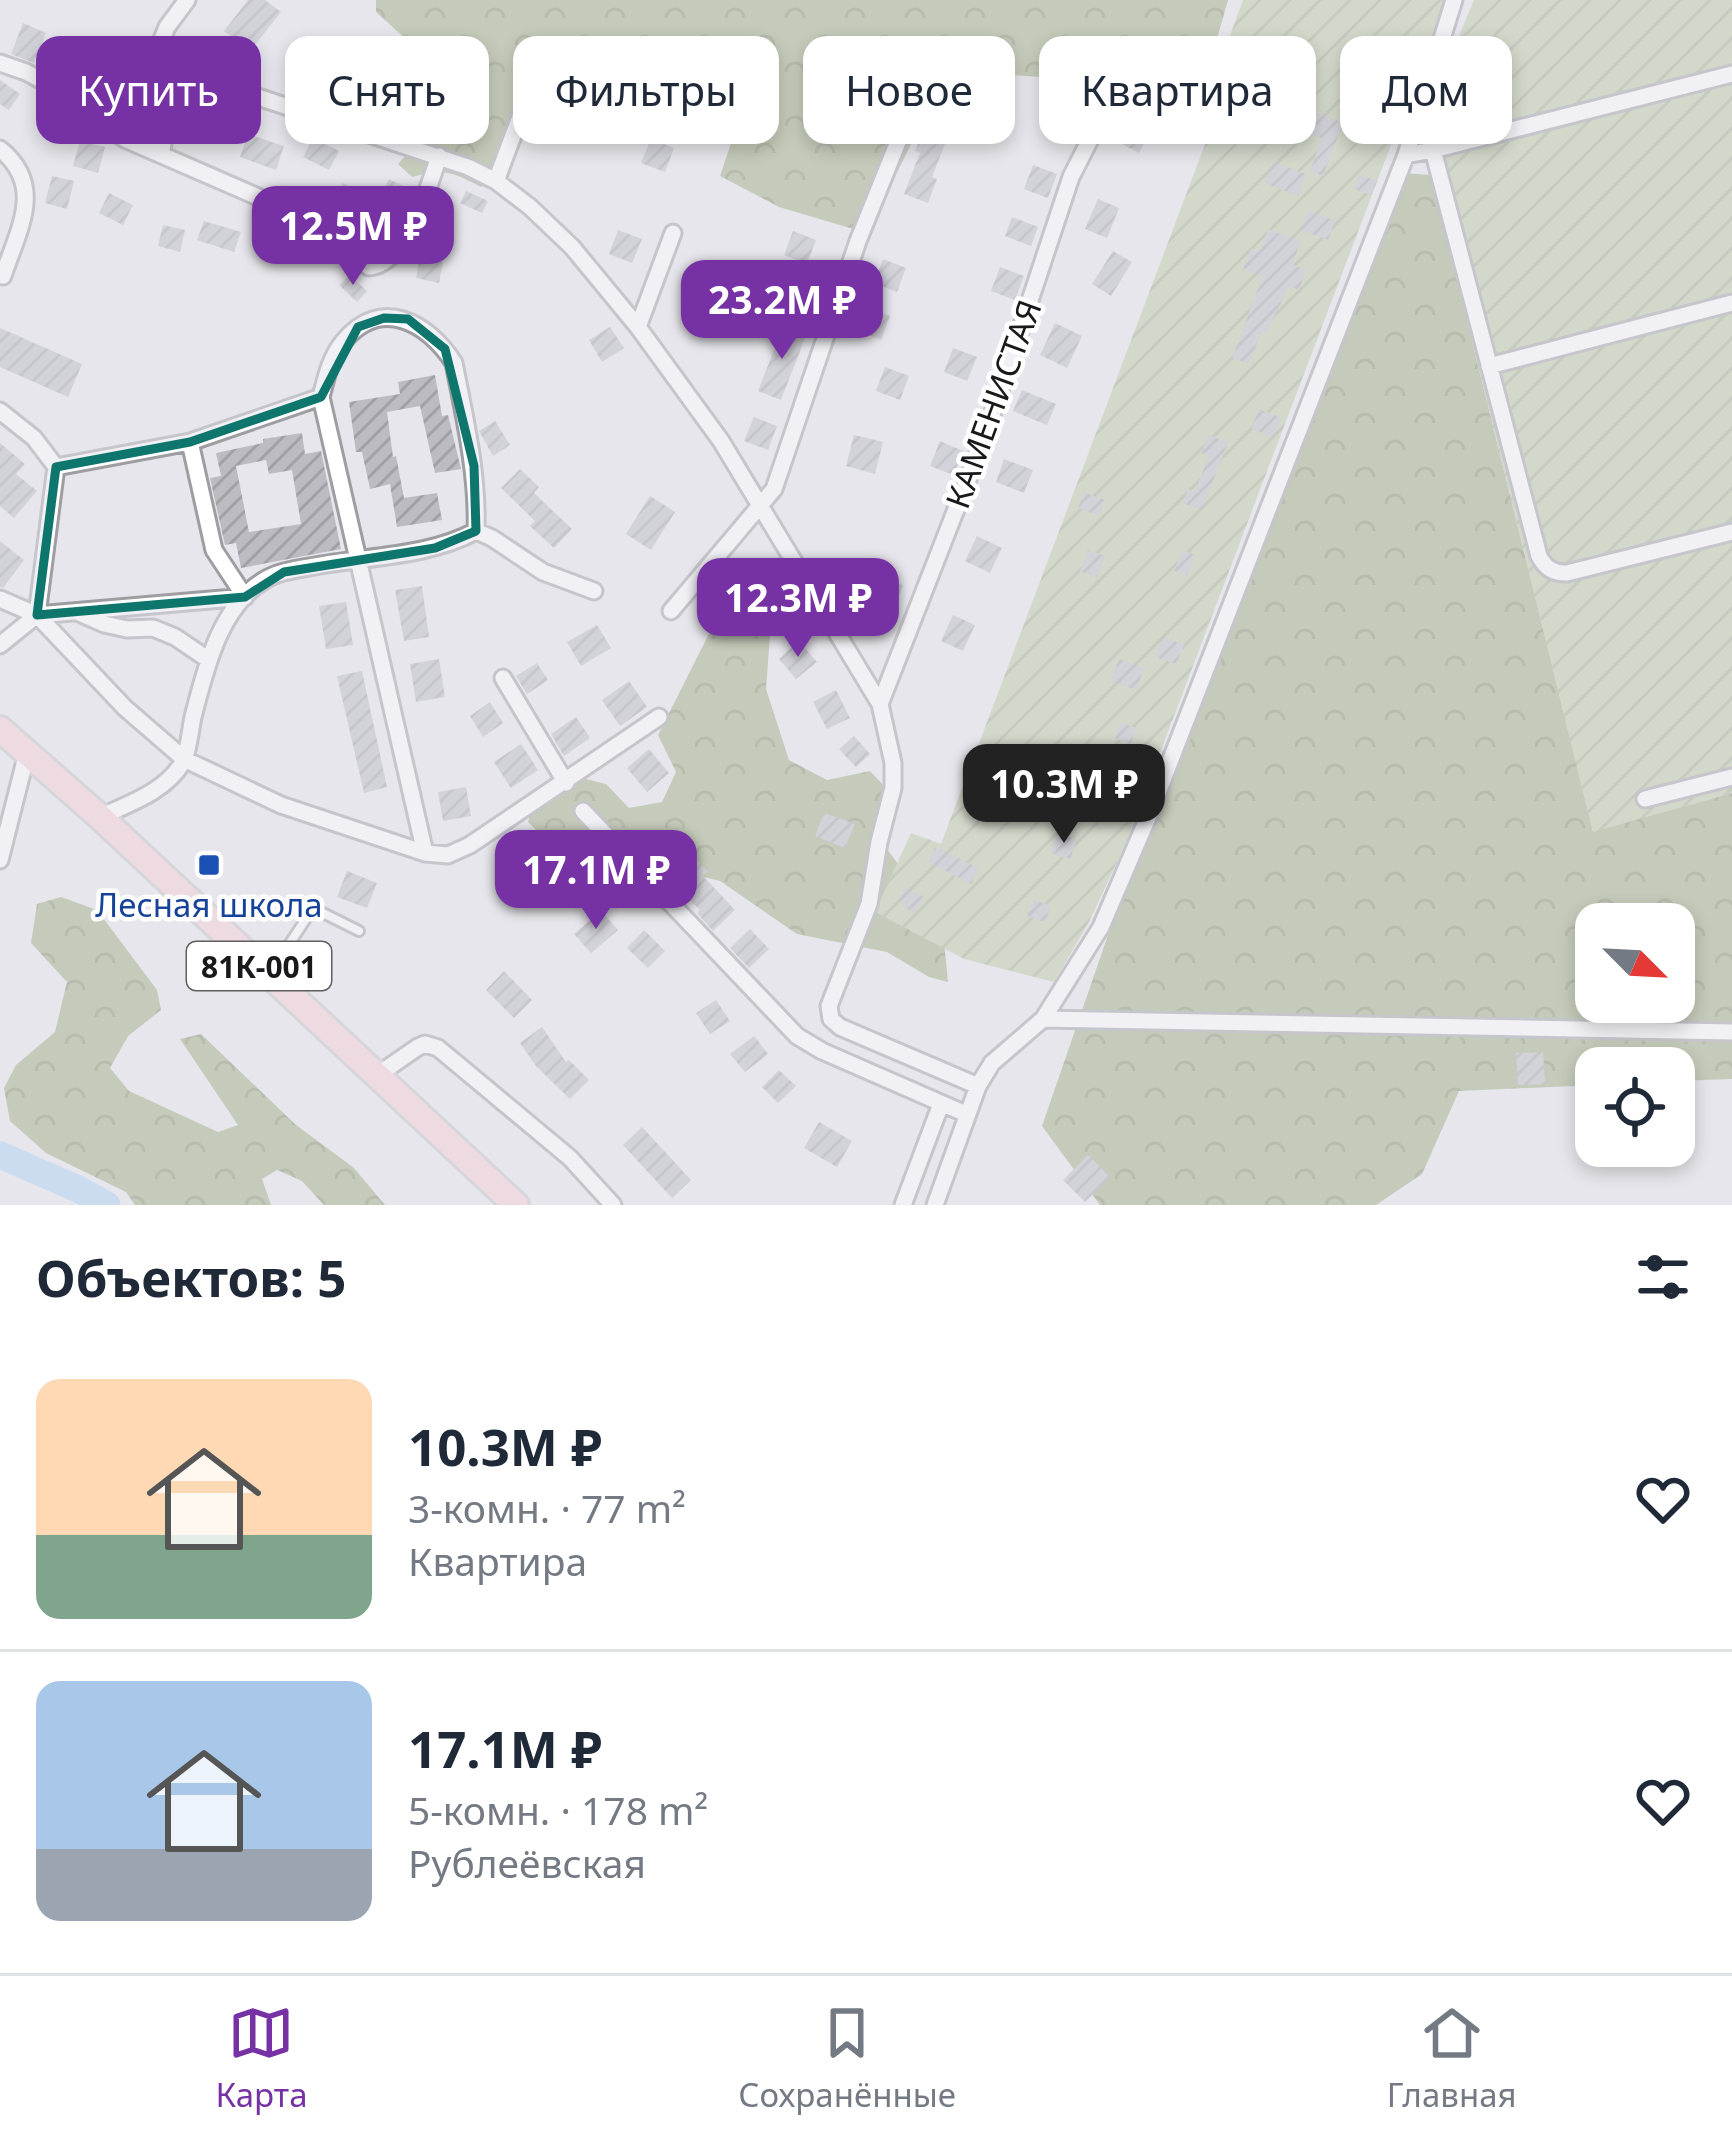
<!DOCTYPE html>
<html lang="ru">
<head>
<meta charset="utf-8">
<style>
	body { margin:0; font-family:"Noto Sans",sans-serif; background:#f6f6f7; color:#1f2937; height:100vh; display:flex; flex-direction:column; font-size:45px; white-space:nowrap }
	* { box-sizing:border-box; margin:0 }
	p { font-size:39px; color:#747a83 }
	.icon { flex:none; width:66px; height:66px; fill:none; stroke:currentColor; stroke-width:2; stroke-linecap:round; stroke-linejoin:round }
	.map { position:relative; height:1205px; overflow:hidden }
	.sheet { display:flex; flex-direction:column; background:#fff; flex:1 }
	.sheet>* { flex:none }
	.guide { position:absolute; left:36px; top:36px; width:1662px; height:108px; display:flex; gap:24px }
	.needle { width:78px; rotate:114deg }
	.tools { position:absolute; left:1575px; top:903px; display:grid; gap:24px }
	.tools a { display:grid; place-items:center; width:120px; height:120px; border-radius:24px; background:#fff; box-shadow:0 6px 18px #0003; font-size:60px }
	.price { position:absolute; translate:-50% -102px; padding:0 27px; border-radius:24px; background:#7631a4; color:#fff; font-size:39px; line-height:78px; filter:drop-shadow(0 3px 6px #0008) }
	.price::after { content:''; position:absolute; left:50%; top:72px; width:36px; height:27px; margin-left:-18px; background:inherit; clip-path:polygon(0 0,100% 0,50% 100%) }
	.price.active { background:#222; color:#fff }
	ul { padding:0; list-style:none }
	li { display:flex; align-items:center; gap:36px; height:300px; padding:0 36px }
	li+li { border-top:3px solid #e0e1e3 }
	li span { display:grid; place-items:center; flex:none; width:336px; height:240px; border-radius:24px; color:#555 }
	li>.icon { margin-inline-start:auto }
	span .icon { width:144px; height:144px; fill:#fffc; stroke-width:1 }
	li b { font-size:51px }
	h2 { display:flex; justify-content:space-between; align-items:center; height:144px; padding:0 36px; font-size:51px }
	.pill { padding:0 42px; border-radius:24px; background:#fff; box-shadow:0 6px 18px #0003; font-size:42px; line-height:108px }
	.pill.active { background:#7631a4; color:#fff }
	.menu { display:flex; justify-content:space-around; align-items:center; height:168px; border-top:3px solid #e0e1e3; background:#fff; font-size:33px; color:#747a83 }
	.menu a { display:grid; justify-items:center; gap:6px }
	.menu .active { color:#7631a4 }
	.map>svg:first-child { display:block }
	.forest { fill:url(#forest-crowns); fill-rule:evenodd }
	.garden { fill:url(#garden-furrows) }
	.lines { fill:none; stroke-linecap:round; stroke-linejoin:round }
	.river { stroke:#aad1f7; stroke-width:27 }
	.building { fill:url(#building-hatch); fill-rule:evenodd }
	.service-casing { stroke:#9d9da2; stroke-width:14 }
	.minor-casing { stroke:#9d9da2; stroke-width:21 }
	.primary-casing { stroke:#c3c3c4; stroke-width:30 }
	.service { stroke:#fff; stroke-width:8 }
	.minor { stroke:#fff; stroke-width:15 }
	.primary { stroke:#f9cfd3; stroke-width:24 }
	.marked { fill:none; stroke:#0f766e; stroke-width:9; stroke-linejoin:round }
	.transit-dot { fill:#1a4fb4; stroke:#fff; stroke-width:4.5 }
	.labels { text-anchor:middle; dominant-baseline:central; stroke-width:9; stroke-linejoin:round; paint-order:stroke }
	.shield { fill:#fff; stroke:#5e5e5f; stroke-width:3 }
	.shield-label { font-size:30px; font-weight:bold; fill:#19191b }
	.street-label { font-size:33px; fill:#19191b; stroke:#fff }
	.transit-label { font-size:33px; fill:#164399; stroke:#fff }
</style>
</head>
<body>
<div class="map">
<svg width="1732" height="1205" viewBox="0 0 1732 1205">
	<defs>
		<pattern id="forest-crowns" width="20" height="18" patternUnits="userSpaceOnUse" patternTransform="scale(3)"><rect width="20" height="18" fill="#9dac7c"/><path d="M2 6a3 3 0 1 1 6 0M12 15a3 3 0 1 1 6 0" fill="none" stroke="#7f8b65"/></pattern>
		<pattern id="garden-furrows" width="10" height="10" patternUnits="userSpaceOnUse" patternTransform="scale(3)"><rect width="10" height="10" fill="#bbc7a0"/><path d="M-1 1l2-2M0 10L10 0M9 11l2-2" fill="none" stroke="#a0aa89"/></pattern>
		<pattern id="building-hatch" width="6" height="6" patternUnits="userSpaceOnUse" patternTransform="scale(3)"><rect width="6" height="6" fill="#bbbbc1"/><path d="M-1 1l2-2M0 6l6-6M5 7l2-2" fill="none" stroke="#a0a0a5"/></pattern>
	</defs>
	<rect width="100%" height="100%" fill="#e6e6ec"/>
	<path class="forest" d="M376,0H1228L1212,56L1202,67L1182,79L1153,80L1117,89L1084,80L968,72L923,120L867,233L779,207L720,176L742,110L719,92L634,83L551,58L506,166L481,187C453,172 442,168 412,177L398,164L417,143L474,94L477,77L459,60L418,50L376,12Z
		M1401,173L1431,175L1593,831L1732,793V1079L1674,1081V1068H1596V1085L1459,1091L1422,1174L1376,1205H1100L1042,1126L1152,808ZM1596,924H1674V1002H1596Z
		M724,604L752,610L770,635L766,689L789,760L827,780L870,771L889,791L872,829L907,876L944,942L948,982L929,977L887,952L797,934L720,881L649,863L560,853L528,822L535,799L566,774L606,784L629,808L662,802L676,772L658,735Z
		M61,897L97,910L157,990L161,1010L128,1036L110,1068L129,1091L218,1132L238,1125L180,1039L201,1034L296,1125L354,1168L385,1205H324L302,1181L277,1170L262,1179L271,1205H135L126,1192L46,1153L10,1121L4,1088L16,1065L55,1032L67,982L31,943L37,904Z"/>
	<path class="garden" d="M1243,0H1446L1125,845L1089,922L1054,982L964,959L875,912L911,833L941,844L1221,102L1208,96Z
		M1474,0H1732V793L1593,832L1431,175L1423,123Z"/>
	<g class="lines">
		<path class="river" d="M0,1155L78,1189L107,1205"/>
	</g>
	<path class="building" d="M248,0H265L281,12L250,51L224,31Z
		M23,23L46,33L34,63L11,54Z
		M1383,37L1407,46L1403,58L1378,49Z
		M336,47L365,65L358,77L399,102L386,123L358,106L365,97L321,71Z
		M0,80L20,94L9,110L0,104Z
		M1077,83L1100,92L1089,115L1068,107Z
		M419,95L444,107L435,125L410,112Z
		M542,109L565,118L556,142L533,133Z
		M1309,110L1343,123L1323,176L1310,171L1322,138L1301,130Z
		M1129,121L1150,132L1139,153L1118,142Z
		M924,127L948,136L932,177L937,179L928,203L904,194L920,153L915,151Z
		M248,134L284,146L276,170L240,157Z
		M313,138L339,151L329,170L303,157Z
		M651,139L674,148L665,172L641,163Z
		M80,141L105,147L98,173L73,166Z
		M1273,162L1306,174L1298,196L1265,183Z
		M1033,165L1057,174L1048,198L1024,189Z
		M1359,174L1376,181L1371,195L1354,189Z
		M52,176L74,181L67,209L45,203Z
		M389,179L405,187L396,205L380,197Z
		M343,183L363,194L350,220L329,209Z
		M466,191L488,201L482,213L460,203Z
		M109,193L133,205L123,225L99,213Z
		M1098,199L1119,208L1107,238L1085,229Z
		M1308,210L1335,221L1328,240L1301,230Z
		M1012,217L1038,227L1031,246L1005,236Z
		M204,221L241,232L234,252L197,240Z
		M163,225L185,230L180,252L158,246Z
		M1268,229L1301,241L1292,265L1306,270L1299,290L1289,286L1266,334L1261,333L1249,364L1232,358L1263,276L1243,269L1251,249L1259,252Z
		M618,230L642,239L632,263L609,254Z
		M793,231L816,240L807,264L784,255Z
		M1113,251L1132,262L1111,296L1092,284Z
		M420,257L443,262L439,283L416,278Z
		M883,259L906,268L897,292L874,283Z
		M1000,267L1024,276L1015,300L991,291Z
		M350,275L367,291L357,302L339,285Z
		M867,307L890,316L881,340L858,331Z
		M1055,323L1082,336L1067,368L1040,355Z
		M784,324L807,333L781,400L758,391Z
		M610,327L624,348L602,362L589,340Z
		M0,328L82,364L68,397L0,367Z
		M953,348L977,357L967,381L944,372Z
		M885,367L909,376L900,400L876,391Z
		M435,375L442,416L448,415L461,469L435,473L420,406L387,412L393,457L396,456L404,498L437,493L442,520L397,527L390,484L370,489L362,452H356L349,402L400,394L398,382Z
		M1022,390L1056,404L1047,425L1013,411Z
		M1259,409L1281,418L1274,437L1251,429Z
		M754,417L777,426L768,450L744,441Z
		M495,421L510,445L493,456L479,431Z
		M302,433L305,454L321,451L341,549L241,568L236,543L225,545L210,478L221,476L216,453L263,443V439ZM266,460L269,474L292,470L301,524L249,532L236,466Z
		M854,435L883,442L875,474L846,466Z
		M1208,435L1228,442L1202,510L1183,503L1188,489L1195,492L1209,455L1201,453Z
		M940,441L963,451L954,475L930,466Z
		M0,443L25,464L16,474L37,491L14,518L0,506Z
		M1004,459L1033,470L1024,493L996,482Z
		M520,469L539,487L534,493L572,529L554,548L530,526L535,521L501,488Z
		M1084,492L1105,500L1099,516L1078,508Z
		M650,496L675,512L651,550L626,534Z
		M977,536L1002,548L990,573L965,561Z
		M0,541L24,560L3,588L0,587Z
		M1088,550L1105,556L1097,577L1080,571Z
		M1182,550L1195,555L1187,576L1174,571Z
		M880,576L903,585L894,609L871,600Z
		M422,586L429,637L404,641L395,590Z
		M712,595L738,619L722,636L696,612Z
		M346,602L353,645L326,649L319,606Z
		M953,615L975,625L963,651L941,641Z
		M597,625L611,648L581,666L567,642Z
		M1163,637L1184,645L1176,664L1155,657Z
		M799,641L817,662L796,679L779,659Z
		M439,659L445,697L416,702L410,664Z
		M1119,659L1144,668L1136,690L1111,680Z
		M537,663L548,680L527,694L516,676Z
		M362,671L387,787L364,793L337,676Z
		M629,681L647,707L620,726L602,700Z
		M836,690L850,718L827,729L813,702Z
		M490,702L503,723L483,737L470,716Z
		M576,717L590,738L564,756L551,734Z
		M1121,722L1136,728L1131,744L1115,738Z
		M854,736L870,754L856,767L839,749Z
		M521,744L538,770L511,788L494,762Z
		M649,749L669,773L647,792L627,768Z
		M1076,781L1097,789L1086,817L1066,810Z
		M466,787L471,816L443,821L438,792Z
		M824,813L855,824L845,848L815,836Z
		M1058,833L1077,840L1070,859L1051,853Z
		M935,847L979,868L971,884L928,862Z
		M690,854L708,871L703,876L735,910L713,931L697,913L700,910L667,878Z
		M541,866L559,886L539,905L521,885Z
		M347,871L377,883L367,908L337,897Z
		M905,887L924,897L915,913L902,907L904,901L899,898Z
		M1033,899L1051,906L1045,922L1027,916Z
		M601,911L618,930L591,953L574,934Z
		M750,929L769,949L749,968L730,948Z
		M644,930L665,951L648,968L627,948Z
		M504,971L532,1000L514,1018L486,990Z
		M716,1000L730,1021L710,1034L696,1013Z
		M542,1027L566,1062L569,1060L589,1080L570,1099L536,1066L520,1043Z
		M754,1036L768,1054L745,1072L730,1054Z
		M1543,1052L1545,1084L1518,1085L1516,1053Z
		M779,1070L796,1086L778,1103L762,1087Z
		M819,1122L852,1141L837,1167L804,1148Z
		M642,1127L691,1180L672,1198L623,1145Z
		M1088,1155L1110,1177L1085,1202L1063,1180Z"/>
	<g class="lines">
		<g class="service-casing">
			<path id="service" d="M273,969L313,908L359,931"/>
		</g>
		<g class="minor-casing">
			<path id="minor" d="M0,63L26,72L87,105L98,121L125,139L288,210L369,267C405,265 429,187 439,156
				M87,105L123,99L155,81L174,78L197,81L255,96L468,167L496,181L530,207L572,247L638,327L721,441L880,704L893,763V788L879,842L869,904L829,1006L831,1019L840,1027L978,1086
				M0,149C46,186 18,230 3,276
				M1433,150L1732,74
				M161,155L166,127L155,81L158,49L167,27L187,0
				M1406,155L1433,150L1539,556C1546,569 1553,573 1567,573L1732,532
				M496,181L520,117
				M638,327L673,233
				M1489,366L1732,303
				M0,411L34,438L56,467
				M190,442L214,550L245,597
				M0,599L37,615L125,708L184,759L281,805L425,853L448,855L470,845L659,717
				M671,611L774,489L858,241L906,122
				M79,613L104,624L127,629L153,628L175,637L209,660
				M37,615L56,467L190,442L321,397
				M0,645L37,615L245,597
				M503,678L566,783
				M880,704L987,430L1071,177L1107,106
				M1645,799L1732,777
				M583,811L797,1036L822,1051L966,1114
				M100,817C130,803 165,792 183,762C189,750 190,731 193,717C205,671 219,608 263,581C278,571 298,569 315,566C368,556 428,557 476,531
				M425,853L321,397C326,378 330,358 343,342C380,296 428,322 454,363C465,419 478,474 476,531L492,538L543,572L594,591
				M0,860L27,753
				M1043,1019L1101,927L1152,808L1406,155L1454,0
				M376,1076L418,1047L425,1044L438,1048L570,1158L613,1205
				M903,1205L941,1104
				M935,1205L978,1086L992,1063L1043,1019L1732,1032"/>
		</g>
		<g class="primary-casing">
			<path id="primary" d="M0,729L100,817L516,1205"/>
		</g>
		<use href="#service" class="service"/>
		<use href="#minor" class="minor"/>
		<use href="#primary" class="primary"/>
	</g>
	<path d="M0 0H1732V1205H0ZM384,318L408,319L445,349L474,466L476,531L435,548L284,572L245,597L37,615L56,467L190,442L321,397L358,327Z" fill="#e6e6ec" fill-opacity=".55" fill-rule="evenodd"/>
	<path class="marked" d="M384,318L408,319L445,349L474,466L476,531L435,548L284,572L245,597L37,615L56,467L190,442L321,397L358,327Z"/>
	<rect class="transit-dot" x="197" y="853" width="24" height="24" rx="6"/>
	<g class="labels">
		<rect class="shield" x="187" y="942" width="144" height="48" rx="9"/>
		<g class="shield-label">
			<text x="259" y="966">81К-001</text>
		</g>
		<g class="street-label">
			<text transform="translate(993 404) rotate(-70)">КАМЕНИСТАЯ</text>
		</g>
		<g class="transit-label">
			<text x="209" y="904">Лесная школа</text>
		</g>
	</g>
</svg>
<div class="tools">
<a><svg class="needle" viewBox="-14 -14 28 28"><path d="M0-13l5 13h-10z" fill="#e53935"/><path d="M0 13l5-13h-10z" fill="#747a83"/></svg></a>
<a><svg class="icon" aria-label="locate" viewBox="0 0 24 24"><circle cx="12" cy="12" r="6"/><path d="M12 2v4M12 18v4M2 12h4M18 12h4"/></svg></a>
</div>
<b class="price" style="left:353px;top:288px">12.5M ₽</b>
<b class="price" style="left:782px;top:362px">23.2M ₽</b>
<b class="price" style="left:798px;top:660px">12.3M ₽</b>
<b class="price active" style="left:1064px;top:846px">10.3M ₽</b>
<b class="price" style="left:596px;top:932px">17.1M ₽</b>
<div class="guide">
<a class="pill active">Купить</a>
<a class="pill">Снять</a>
<a class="pill">Фильтры</a>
<a class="pill">Новое</a>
<a class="pill">Квартира</a>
<a class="pill">Дом</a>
</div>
</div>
<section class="sheet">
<h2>Объектов: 5<svg class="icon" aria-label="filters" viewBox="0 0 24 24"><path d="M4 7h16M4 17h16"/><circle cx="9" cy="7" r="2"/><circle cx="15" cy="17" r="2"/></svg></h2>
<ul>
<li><span style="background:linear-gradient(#ffd9b3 65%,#7fa58c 0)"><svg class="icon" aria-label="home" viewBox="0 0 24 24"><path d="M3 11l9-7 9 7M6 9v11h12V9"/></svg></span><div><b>10.3M ₽</b><p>3-комн. · 77 m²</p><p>Квартира</p></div><svg class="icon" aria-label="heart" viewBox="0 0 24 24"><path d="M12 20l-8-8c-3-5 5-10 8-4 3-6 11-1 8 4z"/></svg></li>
<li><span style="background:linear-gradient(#a9c7e8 70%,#9aa5b1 0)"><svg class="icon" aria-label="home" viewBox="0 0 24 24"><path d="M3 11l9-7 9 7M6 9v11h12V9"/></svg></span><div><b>17.1M ₽</b><p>5-комн. · 178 m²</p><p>Рублеёвская</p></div><svg class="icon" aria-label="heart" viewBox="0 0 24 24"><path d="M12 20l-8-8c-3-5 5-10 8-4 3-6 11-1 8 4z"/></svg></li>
</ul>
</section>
<nav class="menu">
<a class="active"><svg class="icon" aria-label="map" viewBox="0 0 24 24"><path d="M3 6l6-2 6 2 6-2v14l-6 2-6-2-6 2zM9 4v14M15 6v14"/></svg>Карта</a>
<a><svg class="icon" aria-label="saved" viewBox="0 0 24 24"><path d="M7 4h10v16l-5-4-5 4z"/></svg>Сохранённые</a>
<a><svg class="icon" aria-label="home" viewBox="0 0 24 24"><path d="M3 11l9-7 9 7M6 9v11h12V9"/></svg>Главная</a>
</nav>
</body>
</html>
